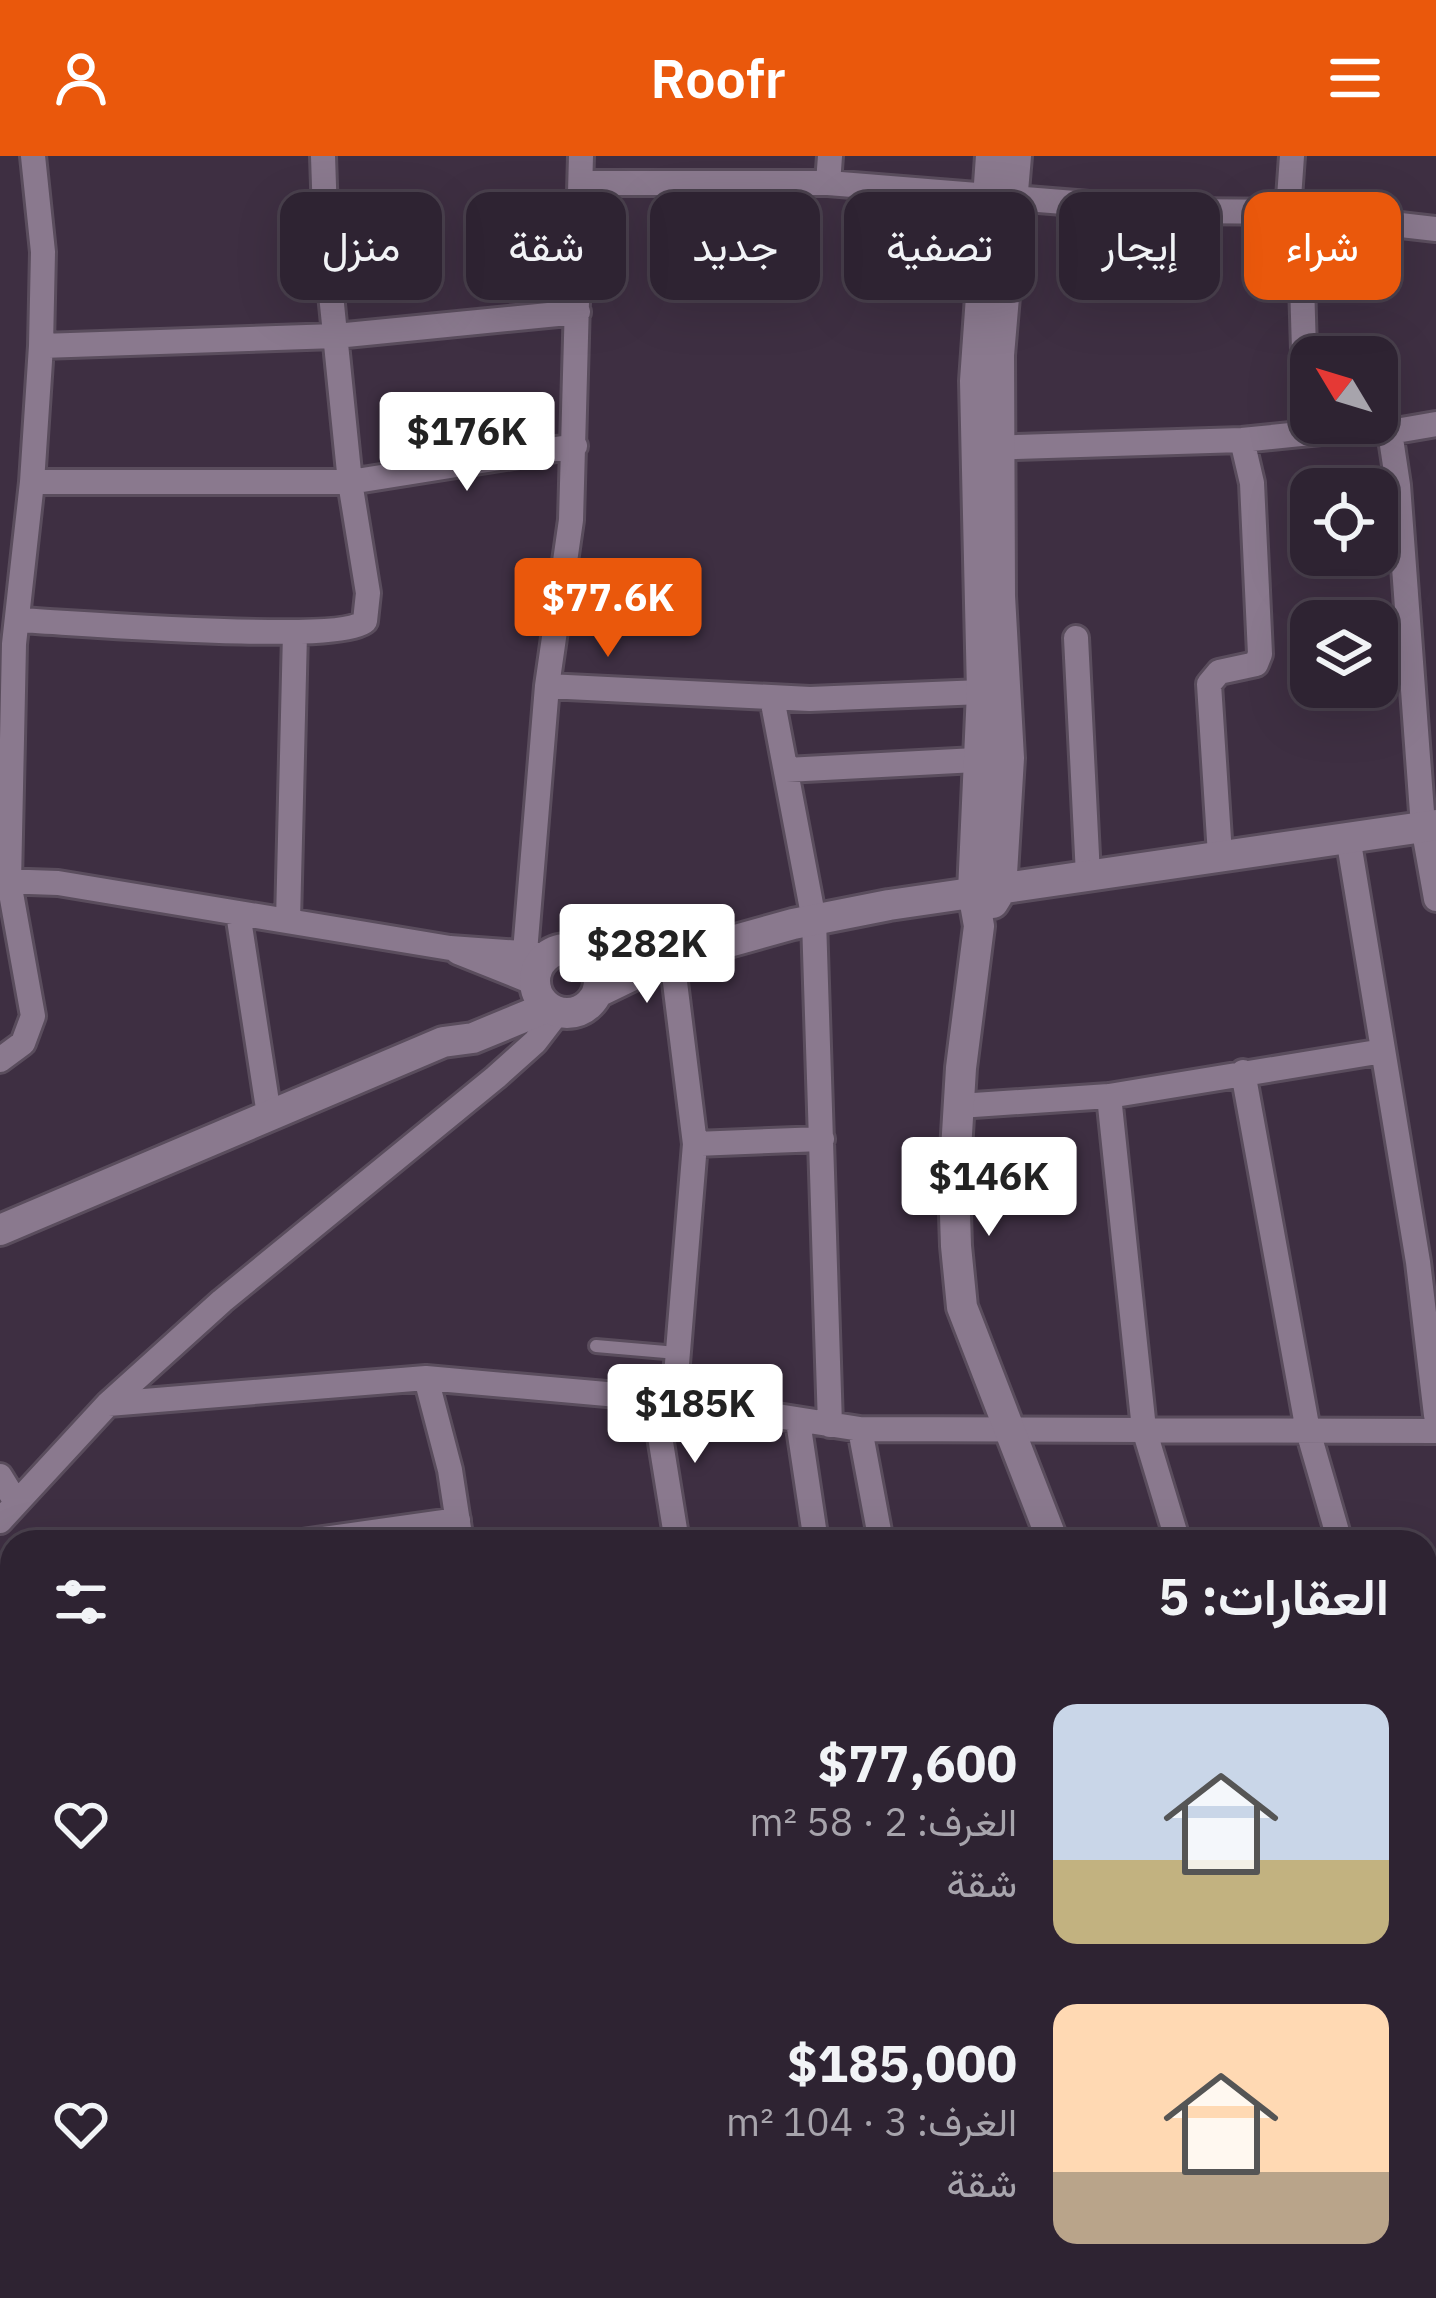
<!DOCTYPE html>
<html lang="ar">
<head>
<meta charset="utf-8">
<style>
	body { margin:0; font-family:"IBM Plex Sans",Vazirmatn,sans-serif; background:#3a2f3e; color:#f1f3f6; direction:rtl; height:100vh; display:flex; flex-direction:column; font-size:45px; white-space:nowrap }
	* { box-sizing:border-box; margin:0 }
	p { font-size:39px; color:#a7a4ac }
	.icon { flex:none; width:66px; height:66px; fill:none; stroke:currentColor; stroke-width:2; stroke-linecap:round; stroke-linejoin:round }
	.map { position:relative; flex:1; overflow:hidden; direction:ltr }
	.drawer { position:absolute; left:0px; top:1374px; width:1437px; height:768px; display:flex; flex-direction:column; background:#2e2332; border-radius:36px 36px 0 0; box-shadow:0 12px 48px #0002,0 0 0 3px #49404d; direction:rtl }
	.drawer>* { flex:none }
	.hud { position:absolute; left:36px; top:36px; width:1365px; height:108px; direction:rtl; display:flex; gap:24px }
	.needle { width:78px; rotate:308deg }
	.fabs { position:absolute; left:1290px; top:180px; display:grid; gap:24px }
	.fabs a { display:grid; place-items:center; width:108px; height:108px; border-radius:24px; background:#2e2332; box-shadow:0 12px 48px #0002,0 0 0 3px #49404d; font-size:60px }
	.price { position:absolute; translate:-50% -102px; padding:0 27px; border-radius:12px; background:#fff; color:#222; font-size:39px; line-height:78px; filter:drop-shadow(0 3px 6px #0008) }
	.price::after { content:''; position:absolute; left:50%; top:72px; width:36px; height:27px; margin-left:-18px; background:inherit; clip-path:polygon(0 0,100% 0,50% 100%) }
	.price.current { background:#ea580c; color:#fff }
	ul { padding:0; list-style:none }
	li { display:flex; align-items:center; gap:36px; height:300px; padding:0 48px }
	li span { display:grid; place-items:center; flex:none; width:336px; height:240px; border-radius:24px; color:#555 }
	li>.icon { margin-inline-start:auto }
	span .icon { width:144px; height:144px; fill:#fffc; stroke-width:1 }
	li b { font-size:51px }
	h2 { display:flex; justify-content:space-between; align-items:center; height:144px; padding:0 48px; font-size:51px }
	.pill { padding:0 42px; border-radius:24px; background:#2e2332; box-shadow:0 12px 48px #0002,0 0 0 3px #49404d; font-size:42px; line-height:108px }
	.pill.current { background:#ea580c; color:#fff }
	header { display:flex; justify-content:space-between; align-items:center; height:156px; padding:0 48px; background:#ea580c; color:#fff; font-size:54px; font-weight:600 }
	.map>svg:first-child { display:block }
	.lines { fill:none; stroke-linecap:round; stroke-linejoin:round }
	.lane-casing { stroke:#5a4d5d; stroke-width:18 }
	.street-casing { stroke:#5a4d5d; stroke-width:30 }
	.secondary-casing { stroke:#5a4d5d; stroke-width:36 }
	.lane { stroke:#8a798e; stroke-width:12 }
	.street { stroke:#8a798e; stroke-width:24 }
	.secondary { stroke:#8a798e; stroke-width:30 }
</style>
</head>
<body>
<header><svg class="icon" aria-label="menu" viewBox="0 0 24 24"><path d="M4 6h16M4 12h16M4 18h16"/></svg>Roofr<svg class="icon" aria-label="person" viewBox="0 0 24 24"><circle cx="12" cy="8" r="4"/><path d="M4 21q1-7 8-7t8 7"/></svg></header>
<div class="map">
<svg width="1436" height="2142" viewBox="0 0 1436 2142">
	<rect width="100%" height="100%" fill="#3e2f42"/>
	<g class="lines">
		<g class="lane-casing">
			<path id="lane" d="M596,1190L677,1197"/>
		</g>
		<g class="street-casing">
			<path id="street" d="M581,27H828L1175,55L1288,56L1436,73
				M828,27L830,0
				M1288,56L1292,0
				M1300,59L1305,228L1311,257
				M41,190L336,180L578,156
				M1390,276L1398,329L1423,670L1436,743
				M984,292L1242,284L1360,272L1390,276L1436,268
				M32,326H350L326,89L323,0
				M17,464C67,466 341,489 365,465L368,437L350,326L575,290
				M1076,482L1088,719
				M547,530L571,364L581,0
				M772,542L814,764L830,1269
				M786,614L995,603
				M1348,681L1418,1106L1436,1259
				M1220,699L1209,528L1219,516L1256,508L1260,498L1252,327L1242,284
				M0,725L58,727L450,792L549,799
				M238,757L269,959
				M288,765L295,477
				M458,796L535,827
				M525,796L547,530L810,543L982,536
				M672,802L695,988L674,1244
				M0,904L23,887L33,860L9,726L14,488L32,326L41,190L43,96L33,0
				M1243,916L1308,1275L1340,1386
				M1109,940L1144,1273L1178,1386
				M959,950L1109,940L1383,895
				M695,988L822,983
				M426,1222L450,1314L461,1386
				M654,1243L677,1386
				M108,1248L426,1222L674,1244L860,1273L1436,1275
				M798,1265L816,1386
				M860,1273L881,1386
				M0,1320L16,1346
				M0,1365L108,1248L222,1145L496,921L535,886L558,856
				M302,1386L458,1364
				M0,1576L12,1572
				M0,1664L12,1673
				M1425,1679L1436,1716
				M1425,1788L1436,1785
				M1425,1947L1436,1944
				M1425,2109L1436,2105
				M268,2130L271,2142
				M576,2130L578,2142
				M718,2130L721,2142
				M814,2130L816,2142
				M924,2130L926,2142
				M1022,2130L1024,2142
				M49,2142L106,2130
				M350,2142L408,2130
				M1321,2142L1363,2130"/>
		</g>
		<g class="secondary-casing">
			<path id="secondary" d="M991,0L975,225L982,536L973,736L979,770L961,912L954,1027L956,1090L962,1151L1053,1386
				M993,747L1001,734L1009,602L1000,440L999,199L1016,0
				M535 825a32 32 0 1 1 64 0a32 32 0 1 1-64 0Z
				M598,836L664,804L793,768L889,749L1436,669
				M0,1074L443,886L473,882L548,851
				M1166,2142L1167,2130"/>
		</g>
		<use href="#lane" class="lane"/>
		<use href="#street" class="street"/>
		<use href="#secondary" class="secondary"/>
	</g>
</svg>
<div class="fabs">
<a><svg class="needle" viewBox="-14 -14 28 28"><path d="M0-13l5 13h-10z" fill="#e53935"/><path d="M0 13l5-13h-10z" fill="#a7a4ac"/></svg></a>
<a><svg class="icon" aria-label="locate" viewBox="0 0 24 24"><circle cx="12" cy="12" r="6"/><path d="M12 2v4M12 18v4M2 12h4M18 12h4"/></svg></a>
<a><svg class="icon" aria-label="layers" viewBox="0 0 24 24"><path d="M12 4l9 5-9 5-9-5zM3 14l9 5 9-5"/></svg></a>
</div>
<b class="price" style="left:467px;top:338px">$176K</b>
<b class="price current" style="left:608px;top:504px">$77.6K</b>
<b class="price" style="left:647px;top:850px">$282K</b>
<b class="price" style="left:989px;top:1083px">$146K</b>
<b class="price" style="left:695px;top:1310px">$185K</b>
<div class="hud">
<a class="pill current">شراء</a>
<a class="pill">إيجار</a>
<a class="pill">تصفية</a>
<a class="pill">جديد</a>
<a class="pill">شقة</a>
<a class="pill">منزل</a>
</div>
<section class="drawer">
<h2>العقارات: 5<svg class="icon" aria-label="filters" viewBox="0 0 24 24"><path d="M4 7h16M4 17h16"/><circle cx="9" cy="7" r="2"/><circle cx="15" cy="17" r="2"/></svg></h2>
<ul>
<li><span style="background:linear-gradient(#c9d6e8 65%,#c2b280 0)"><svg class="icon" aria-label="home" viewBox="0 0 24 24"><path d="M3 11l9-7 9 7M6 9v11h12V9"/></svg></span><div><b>$77,600</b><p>الغرف: 2 · 58 m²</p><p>شقة</p></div><svg class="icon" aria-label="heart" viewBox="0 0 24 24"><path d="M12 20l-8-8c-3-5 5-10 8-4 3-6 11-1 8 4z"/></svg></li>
<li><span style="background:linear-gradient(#ffd9b3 70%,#b9a48a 0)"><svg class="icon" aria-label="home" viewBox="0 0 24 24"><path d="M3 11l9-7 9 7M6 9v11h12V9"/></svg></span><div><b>$185,000</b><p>الغرف: 3 · 104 m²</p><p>شقة</p></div><svg class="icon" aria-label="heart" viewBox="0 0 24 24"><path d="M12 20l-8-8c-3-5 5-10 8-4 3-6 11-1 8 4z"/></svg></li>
</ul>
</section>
</div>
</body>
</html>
